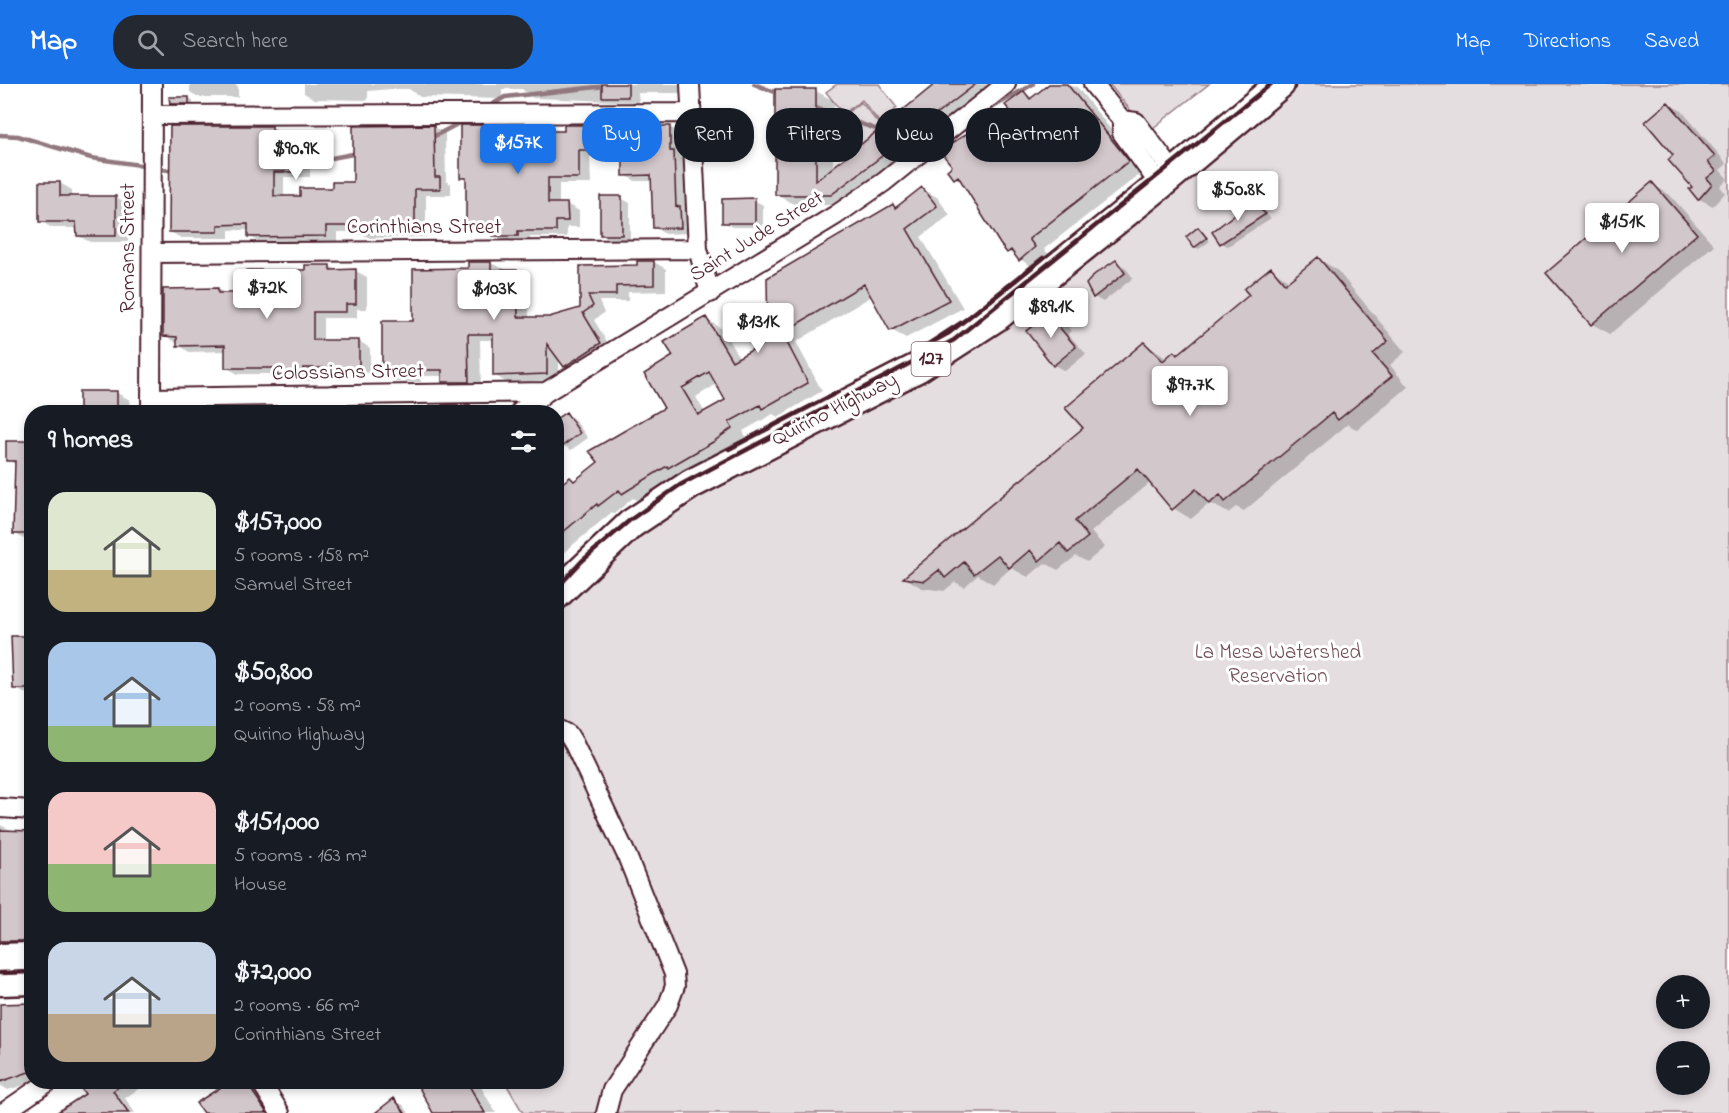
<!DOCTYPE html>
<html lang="en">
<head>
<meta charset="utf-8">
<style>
	body { margin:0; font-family:"Indie Flower",sans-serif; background:#242831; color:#f1f3f6; height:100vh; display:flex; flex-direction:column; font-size:22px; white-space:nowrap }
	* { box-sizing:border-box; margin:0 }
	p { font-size:20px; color:#9ea1a6 }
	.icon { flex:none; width:33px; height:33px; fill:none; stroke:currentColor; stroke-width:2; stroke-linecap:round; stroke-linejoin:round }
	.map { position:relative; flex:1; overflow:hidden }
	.side { position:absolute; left:24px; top:321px; width:540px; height:684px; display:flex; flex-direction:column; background:#171b24; border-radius:24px; box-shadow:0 3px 9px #0003 }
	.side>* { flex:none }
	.top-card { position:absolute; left:582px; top:24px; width:570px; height:54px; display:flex; gap:12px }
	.buttons { position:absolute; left:1656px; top:891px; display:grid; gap:12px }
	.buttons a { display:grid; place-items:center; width:54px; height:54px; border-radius:50%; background:#171b24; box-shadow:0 3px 9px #0003; font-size:30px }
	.price { position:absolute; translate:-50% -51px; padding:0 14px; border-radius:6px; background:#fff; color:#222; font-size:20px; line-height:39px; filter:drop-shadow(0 2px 3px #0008) }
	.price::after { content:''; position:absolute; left:50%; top:36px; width:18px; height:14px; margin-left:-9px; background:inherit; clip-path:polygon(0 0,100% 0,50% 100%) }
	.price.current { background:#1a73e8; color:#fff }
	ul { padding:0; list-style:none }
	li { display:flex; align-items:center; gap:18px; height:150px; padding:0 24px }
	li span { display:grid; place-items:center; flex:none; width:168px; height:120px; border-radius:18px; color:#555 }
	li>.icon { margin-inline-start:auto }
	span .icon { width:72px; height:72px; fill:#fffc; stroke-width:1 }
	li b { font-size:26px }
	h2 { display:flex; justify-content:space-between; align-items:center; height:72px; padding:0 24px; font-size:26px }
	.tag { padding:0 21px; border-radius:24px; background:#171b24; box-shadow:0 3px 9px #0003; font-size:21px; line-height:54px }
	.tag.current { background:#1a73e8; color:#fff }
	header { display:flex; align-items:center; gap:36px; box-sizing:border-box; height:84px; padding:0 30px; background:#1a73e8; color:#fff }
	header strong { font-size:28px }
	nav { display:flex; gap:33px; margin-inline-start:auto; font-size:21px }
	.search { width:420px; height:54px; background:#242831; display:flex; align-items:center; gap:15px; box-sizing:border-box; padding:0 21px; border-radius:24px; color:#9ea1a6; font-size:22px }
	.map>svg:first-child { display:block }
	.green { fill:#e5dee0; stroke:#987e86; stroke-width:1.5; fill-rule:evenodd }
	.shadow { fill:#0003; fill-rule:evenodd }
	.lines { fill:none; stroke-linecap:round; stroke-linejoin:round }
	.stream { stroke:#91787e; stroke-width:4.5 }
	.building { fill:#d2c7cb; stroke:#4a1f2b; stroke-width:1.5; fill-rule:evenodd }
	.minor-casing { stroke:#4a1f2b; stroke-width:22 }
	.primary-casing { stroke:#4a1f2b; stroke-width:33 }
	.minor { stroke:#fff; stroke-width:18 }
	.primary { stroke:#fff; stroke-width:28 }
	.rail { stroke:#4a1f2b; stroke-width:4.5 }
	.labels { text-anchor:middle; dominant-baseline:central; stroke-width:6; stroke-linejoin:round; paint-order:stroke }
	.shield { fill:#fff; stroke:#80626b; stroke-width:1.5 }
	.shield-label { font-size:20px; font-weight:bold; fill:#4a1f2b }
	.street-label { font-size:21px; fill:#4a1f2b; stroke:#fff }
	.park-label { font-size:21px; fill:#714f58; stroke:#fff }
</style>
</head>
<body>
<header>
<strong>Map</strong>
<div class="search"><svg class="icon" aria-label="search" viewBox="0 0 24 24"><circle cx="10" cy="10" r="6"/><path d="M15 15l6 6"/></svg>Search here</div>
<nav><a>Map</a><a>Directions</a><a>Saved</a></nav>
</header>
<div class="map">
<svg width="1729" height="1029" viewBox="0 0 1729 1029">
	<rect width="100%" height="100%" fill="#fff"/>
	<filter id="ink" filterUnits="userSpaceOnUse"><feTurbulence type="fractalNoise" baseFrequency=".0167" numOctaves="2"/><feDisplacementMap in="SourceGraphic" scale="12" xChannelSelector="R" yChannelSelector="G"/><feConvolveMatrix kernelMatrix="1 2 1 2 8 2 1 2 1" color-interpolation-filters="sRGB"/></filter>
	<g filter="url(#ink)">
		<path class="green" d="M837,0H879L897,24L879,38L862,16L843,30L826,8Z
			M1109,0H1209L1148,48Z
			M1280,0H1729V1029H523L505,998H556L557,511L613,456L919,283ZM1666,902H1700V934H1666ZM1666,968H1700V1000H1666Z
			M861,18L882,44L848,70L827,44Z"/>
		<path class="shadow" d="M190,0H234L238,2V13H198L190,8Z
			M304,0H691L690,9H638L639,18L533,14L522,5H502V15L420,13L409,5H391L368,7V16L315,15L304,9Z
			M938,0H1007L850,121H795L777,110L816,7L834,17L833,85Z
			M1051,0L1077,3L1144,87L1044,165L1051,173L1036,185L1008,168L964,99L955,94L954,82L975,45L986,52L1014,29L1024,8L1033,14Z
			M171,14H189L193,16V21H175L171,19Z
			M1668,20L1682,27L1727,80L1720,86L1728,95L1720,102L1725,109L1713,122L1699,115L1691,105L1694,103L1676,71Z
			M593,42L605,49V72H590L591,100H559V120H567L579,127V143H567V153H530V158H507L495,151V145H479L468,139V97L462,93L500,43L512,49L565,48Z
			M272,43L283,51H299L310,58V93H284V113H302L355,99L434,43L445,49L446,97L451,100V111H426V153L370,154L358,148H337V158L260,159L249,152V146H229V154H181L170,148Z
			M669,43L680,49V72L684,75L686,127L690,130L691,149L665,150L655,144L653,97H635L625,91Z
			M41,99H60L72,106V114L116,113L128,120V158H90L78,152V144H52L40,137Z
			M1652,100L1670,111L1714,161L1610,250L1592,240L1548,189Z
			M922,105L937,113L950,131L921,153L963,224L906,254L891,246L872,212L796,258L822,307L778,333L773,330L743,347L746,353L728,366L682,390L638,417L633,414L614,430L612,428L556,475V398L560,403L575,398L666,324L675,273L706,235L721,244L740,275L769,258L893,122L897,124ZM717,300L727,316L705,329L696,313Z
			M621,114L630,119V156H610L602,151Z
			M754,116L763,121V143H732L724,138Z
			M1251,120L1271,134L1228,162L1221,159Z
			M1198,145L1210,157L1199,165L1195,163Z
			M1318,175L1336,185L1405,268L1390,281L1408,303L1357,346L1348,340L1244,427L1236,423L1228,429L1210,419L1191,435L1173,424L1151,398L1091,448L1105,463L1087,478L1076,472L1058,486L1045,479L1028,493L1011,484L993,500L978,491L964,503L955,498L944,507L922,504L905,494L1085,344L1144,259L1167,275L1175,269L1179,271L1251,211L1271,185L1291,198Z
			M654,178L666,185V207L628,208V217H599L604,229L594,236L612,266L577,289L565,282L559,274V296L506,298L494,291V256H480L481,304H456L444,297V292H421V298H396L384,291L414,239L470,186L490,179L529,195V234H549L582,225V183H639Z
			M1116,178L1125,183L1133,194L1103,218L1094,213Z
			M330,182L338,187H356L367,193V225H357V234H323V257H359L370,264V289L314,290V297H290L278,290H238L227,284V267L189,268L165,251L218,205L226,210H248L306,187V183Z
			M1052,229L1063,235L1072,247L1068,250L1086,270L1065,287L1054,281L1028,248Z
			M81,309H117L130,316V328H81Z
			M434,322H476L488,328H434Z
			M335,324L343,328H331Z
			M266,325L272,328H219V326Z
			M383,325L390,328H379Z
			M566,330L574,335L588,354L571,366L562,361Z
			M32,358V455H24L14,449L17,381L7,376Z
			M30,528L32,610L24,609L14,604L29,554Z
			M0,741L16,748L32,749V864L13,865L0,857Z
			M0,921H32V998H34L8,1006L0,1001Z
			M92,998H149L125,1014L135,1029H58L87,1010L82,1004Z
			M228,998H254L274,1029H205Z
			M417,998H478L496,1029H435Z
			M394,1016L403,1021L409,1029H385Z"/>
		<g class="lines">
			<path class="stream" d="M754,0L780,10
				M813,23L884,48
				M486,24L505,13L606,2
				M981,30L1033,0
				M0,51L18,52L91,74L147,82
				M431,54L463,37
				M901,54L921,60
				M295,81L358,69
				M156,84L174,87"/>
		</g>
		<path class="building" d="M602,0H628V13H602Z
			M935,0H976L831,111H775V5H816V97Z
			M1049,0H1067L1129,77L1029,155L1035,163L1019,177L1011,166L1007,169L1000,160L958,92L954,95L947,86L952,82L940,67L975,44L982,53L1012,29L1005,21L1024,7L1030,15Z
			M169,13H189V20H170Z
			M1668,18L1715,72L1708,78L1716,87L1707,94L1712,100L1698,116L1689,105L1692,103L1668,76L1673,71L1645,38Z
			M434,41L435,93H440V105H415V147L357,149V142H326V152L248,153V140L218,141V148H169L170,42H272V50H299V88H274V112H300V104H332V98H353V42Z
			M460,41H501V47H564V41H593V66H579V94H548V119H567L568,137H556V147H518V152H493V139H466V94H460Z
			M628,42H670V67H674L676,123L680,122L681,144H653L651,91L623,92V68H629Z
			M39,98H60V112H116V152H77L76,138H39Z
			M1652,98L1697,150L1591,241L1546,189Z
			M922,103L937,122L907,145L949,216L890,247L864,200L782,249L808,299L762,325L760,321L729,338L732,344L713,358L668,384L667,382L622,410L619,406L598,422L597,420L556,454V404L570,393L574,397L598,378L589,367L664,324L644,290L673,272L664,258L706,233L732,277L768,257L767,194L893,120L895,124ZM709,288L725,316L698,331L682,304Z
			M600,112H622V151H600Z
			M755,114V139H722V115Z
			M1251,118L1266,130L1220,160L1212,148L1239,127L1238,125Z
			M1198,143L1207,154L1194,164L1186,153Z
			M1318,173L1388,257L1373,270L1392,292L1338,336L1332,329L1225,418L1220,411L1209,420L1196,405L1172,426L1138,385L1075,437L1088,453L1068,469L1060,459L1039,477L1030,466L1009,484L998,471L974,490L964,478L945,494L939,486L925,497L903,494L1083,344L1065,324L1144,258L1163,277L1174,267L1177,271L1249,211L1244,205L1271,183L1285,200Z
			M1116,176L1125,189L1093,214L1086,200L1095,190Z
			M637,177H654V201L616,202V211H588L593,222L583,229L601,259L564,283L547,260V290L493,292V250H468L469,298H442V286H409V291H382V237H413V185L468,184V178H491V186H517L518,233H549L580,224V182L637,181Z
			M305,181H330V186L356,185V220H346V228H313V256H359V284H303V292H277V284H225V261L177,262V253L163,252V205L218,204V209H247V186H305Z
			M1052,227L1062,241L1059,243L1076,263L1053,282L1026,247Z
			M79,307H117V328H79Z
			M470,320V328H442V321Z
			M566,328L580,349L561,363L556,356V335Z
			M6,357H32V450H13L15,377H6Z
			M11,552H32V605H13Z
			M0,746L31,747L32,853H25V857H0Z
			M32,919V987L0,998V920Z
			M89,998H126L113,1007L129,1029H56L85,1010L80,1003Z
			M229,998H246L267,1029H203L196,1019Z
			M416,998H467L485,1029H433Z
			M394,1014L405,1029H375Z"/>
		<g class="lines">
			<g class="minor-casing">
				<path id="minor" d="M690,0L698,165L710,209
					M1093,0L1122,36V49L1160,101
					M152,31L690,29
					M1122,36L1136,38L1174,89
					M152,169L698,165
					M151,314L546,308
					M151,328L152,0
					M313,328L331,311
					M520,328L546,308L836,131L884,98L1006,0
					M556,644L568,650L574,660L627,772L674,890L675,902L668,921L612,1006L606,1029
					M0,724L32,726
					M261,998L280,1029
					M3,1029L48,998"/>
			</g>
			<g class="primary-casing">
				<path id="primary" d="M556,511L631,440L691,400L919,283L996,233L1160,101L1280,0
					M0,874L32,873
					M0,897L32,896"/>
			</g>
			<use href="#minor" class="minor"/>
			<use href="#primary" class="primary"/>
			<path class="rail" d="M925,262L949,249L1043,174
				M729,365L838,308
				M556,505L582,477L630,436L680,401L954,256L1271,0
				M0,889L32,888"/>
		</g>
	</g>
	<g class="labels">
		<rect class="shield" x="911.5" y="258" width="39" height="34" rx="4.5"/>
		<g class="shield-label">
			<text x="931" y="275">127</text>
		</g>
		<g class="street-label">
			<text x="424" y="144">Corinthians Street</text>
			<text transform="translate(757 153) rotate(-32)">Saint Jude Street</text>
			<text transform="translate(129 164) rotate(-90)">Romans Street</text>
			<text transform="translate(348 289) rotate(-1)">Colossians Street</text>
			<text transform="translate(835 326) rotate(-27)">Quirino Highway</text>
		</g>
		<g class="park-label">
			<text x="1278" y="569">La Mesa Watershed<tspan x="1278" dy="24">Reservation</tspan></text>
		</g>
	</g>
</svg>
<div class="buttons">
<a>+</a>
<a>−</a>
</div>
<b class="price current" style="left:518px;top:91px">$157K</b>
<b class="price" style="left:296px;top:97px">$90.9K</b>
<b class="price" style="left:1238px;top:138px">$50.8K</b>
<b class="price" style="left:1622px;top:170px">$151K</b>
<b class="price" style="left:267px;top:236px">$72K</b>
<b class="price" style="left:494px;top:237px">$103K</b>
<b class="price" style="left:1051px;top:255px">$89.1K</b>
<b class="price" style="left:758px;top:270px">$131K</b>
<b class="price" style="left:1190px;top:333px">$97.7K</b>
<div class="top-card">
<a class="tag current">Buy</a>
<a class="tag">Rent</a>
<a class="tag">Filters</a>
<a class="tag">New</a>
<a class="tag">Apartment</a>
</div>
<section class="side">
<h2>9 homes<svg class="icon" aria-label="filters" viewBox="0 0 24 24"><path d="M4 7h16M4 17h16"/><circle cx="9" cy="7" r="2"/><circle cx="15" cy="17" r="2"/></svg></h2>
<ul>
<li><span style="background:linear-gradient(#dfe7d0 65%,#c2b280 0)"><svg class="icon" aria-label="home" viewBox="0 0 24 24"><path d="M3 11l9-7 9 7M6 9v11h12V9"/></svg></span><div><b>$157,000</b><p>5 rooms · 158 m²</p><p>Samuel Street</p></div></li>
<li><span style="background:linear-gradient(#a9c7e8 70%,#8fb573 0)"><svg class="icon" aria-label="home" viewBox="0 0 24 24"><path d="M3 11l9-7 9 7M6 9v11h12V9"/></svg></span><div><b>$50,800</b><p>2 rooms · 58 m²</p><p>Quirino Highway</p></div></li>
<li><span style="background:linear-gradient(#f6c9c9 60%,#8fb573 0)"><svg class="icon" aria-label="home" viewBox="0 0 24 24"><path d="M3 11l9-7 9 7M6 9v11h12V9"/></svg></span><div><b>$151,000</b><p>5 rooms · 163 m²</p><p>House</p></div></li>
<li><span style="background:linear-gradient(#c9d6e8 60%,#b9a48a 0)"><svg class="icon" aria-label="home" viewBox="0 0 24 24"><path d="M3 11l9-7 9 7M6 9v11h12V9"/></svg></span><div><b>$72,000</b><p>2 rooms · 66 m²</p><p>Corinthians Street</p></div></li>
</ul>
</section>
</div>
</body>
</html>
